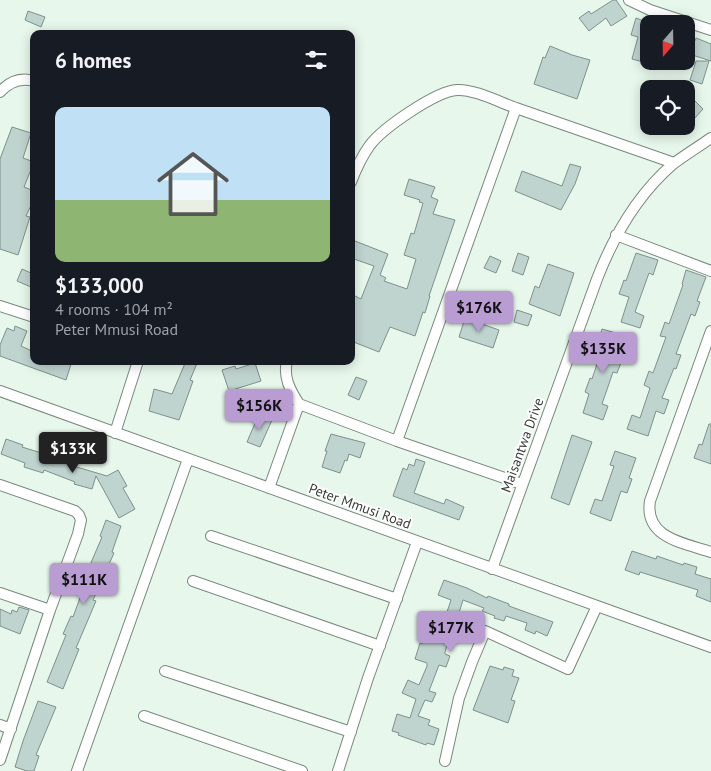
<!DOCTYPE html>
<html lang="en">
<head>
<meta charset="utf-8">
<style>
	body { margin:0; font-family:"PT Sans",sans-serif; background:#242831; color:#f1f3f6; height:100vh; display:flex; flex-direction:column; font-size:19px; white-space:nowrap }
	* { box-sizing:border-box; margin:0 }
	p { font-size:16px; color:#9ea1a6 }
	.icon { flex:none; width:28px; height:28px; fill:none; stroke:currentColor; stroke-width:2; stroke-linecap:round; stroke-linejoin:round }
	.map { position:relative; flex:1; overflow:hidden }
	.panel { position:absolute; left:30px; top:30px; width:325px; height:335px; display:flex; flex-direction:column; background:#171b24; border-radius:10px; box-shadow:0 2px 12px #0003 }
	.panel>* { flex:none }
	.needle { width:32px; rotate:200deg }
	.fabs { position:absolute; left:640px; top:15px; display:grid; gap:10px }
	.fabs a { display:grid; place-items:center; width:55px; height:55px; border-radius:10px; background:#171b24; box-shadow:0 2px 12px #0003; font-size:25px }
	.price { position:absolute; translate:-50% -42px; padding:0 11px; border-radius:5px; background:#b89cd2; color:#111; font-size:16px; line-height:32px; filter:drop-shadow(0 1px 2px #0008) }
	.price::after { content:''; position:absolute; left:50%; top:30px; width:15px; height:11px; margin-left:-8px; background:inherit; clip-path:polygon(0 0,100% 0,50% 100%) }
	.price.current { background:#222; color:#fff }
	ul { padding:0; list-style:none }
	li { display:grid; align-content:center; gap:10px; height:265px; padding:0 25px }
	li+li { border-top:1px solid #363941 }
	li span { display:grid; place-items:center; height:155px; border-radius:10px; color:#555 }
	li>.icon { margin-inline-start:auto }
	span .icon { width:90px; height:90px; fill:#fffc; stroke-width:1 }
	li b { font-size:21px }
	h2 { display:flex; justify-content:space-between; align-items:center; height:60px; padding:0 25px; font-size:21px }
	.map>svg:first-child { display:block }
	.building { fill:#bfd3cf; stroke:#7d918d }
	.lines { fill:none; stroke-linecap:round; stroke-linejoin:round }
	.street-casing { stroke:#7a887d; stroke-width:12 }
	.street { stroke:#fff; stroke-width:10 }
	.labels { text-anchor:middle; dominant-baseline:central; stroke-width:4; stroke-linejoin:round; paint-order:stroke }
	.street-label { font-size:14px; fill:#383e39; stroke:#fff }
</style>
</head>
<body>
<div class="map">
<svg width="711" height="771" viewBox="0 0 711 771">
	<rect width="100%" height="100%" fill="#e7f7eb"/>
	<path class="building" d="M613,0H616L627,16L611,26L606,18L589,31L579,18L589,11L591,14Z
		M28,11L45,17L41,27L25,20Z
		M636,18L649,23V40L643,62L632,59L638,37L631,35Z
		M696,38L711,44V61L689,54Z
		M550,46L572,55L590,60L577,99L534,84L543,57L545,58Z
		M696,61H709L702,84L690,80Z
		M686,97L695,101L703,109L694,119L686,112Z
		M12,127L31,133L23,158L34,162L24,187L34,191V199L26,216L30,217L18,255L0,249V159Z
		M570,164L581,167L575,184L561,210L515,191L522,171L562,186Z
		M409,179L435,187L431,197L438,200L433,214L455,220L429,296H430L425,313L423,312L415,336L390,327L379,352L351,341V294L361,299L374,266L351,258V250L355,241L388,254L380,275L386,278L384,281L407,289L416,259L404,255L411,233L414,234L423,203L419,202L420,200L404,195Z
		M518,253L529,257L523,275L512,271Z
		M636,253L658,260L653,275L649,273L635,312L644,316L640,328L621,322L629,297L619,294L624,280L626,281Z
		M490,256L501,261L496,273L484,268Z
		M548,264L574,273L560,316L529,304L535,286L539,288Z
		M22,269L31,273L30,276L34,278V281L31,287L17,281Z
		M686,270L706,277L697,301L700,302L695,316L691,314L676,354L681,355L676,369L674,368L662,398L669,400L664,414L656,411L648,436L627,429L632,415L640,418L650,388L644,385L649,371L653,373L666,337L660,336L665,322L669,324L683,285L682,284Z
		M517,310L532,315L528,326L514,322Z
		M465,318L499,330L493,348L459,337Z
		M15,326L27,331L21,346L34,352V361H72L66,380L0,356V345L7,328L14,331Z
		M602,329L623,335L616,358L622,360L617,373L613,372L602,404L608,406L603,420L583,413L589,394L585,392L590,378L592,379L604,343L598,342Z
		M186,361H198L190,380L193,381L179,420L149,411L154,389L172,394Z
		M255,363L261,381L229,391L222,370L235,366L236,369Z
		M356,377L367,381L359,400L348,395Z
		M259,414L272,420L260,447L247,442Z
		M709,424H711V464L694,458L699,444L702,445Z
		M331,434L365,443L360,458L349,454L347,461L345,460L340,473L322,467L327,451H325Z
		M572,435L592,442L569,505L551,498Z
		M6,439L23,445L22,447L71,462L70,465L107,476L118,470L127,486L123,488L135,509L119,518L96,476L92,489L74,484L75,482L44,470L43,473L24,467L25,463L1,454Z
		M615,451L636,458L629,478L632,479L627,493L621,491L611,521L590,513L595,499L602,501L614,466L610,465Z
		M416,459L425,462L414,493L444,504L446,499L464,507L459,520L393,496L403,468L407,470L409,464L414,466Z
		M106,520L121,526L112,552L114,553L93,600L96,601L76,648L79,649L63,689L47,682L66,635L63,634L71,616L73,617L84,587L81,586L102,537L100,536Z
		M632,551L656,559L657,556L683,565L684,563L697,567L695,574L711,579V602L696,596L698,590L640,572L639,575L625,570Z
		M444,580L467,588L487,598L488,596L509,604V606L553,622L547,636L536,631L535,634L525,630L527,623L506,616L504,621L494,618L495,616L482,611L484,608L463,600L455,626L461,628L458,638L450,636L445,652V654L450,656L446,667L439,665L429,691L436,693L432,702L425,700L418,716L430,720L428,725L439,729L434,745L427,743L426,745L398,735L399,733L392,731L397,714L410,718L416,699L402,693L408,680L419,685L427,666V663L415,659L420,643L422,644L431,614L445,618L451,600L438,595Z
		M19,607L29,610L20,634L0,626V609L11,614L12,610L17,612Z
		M490,666L503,670L504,667L514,670L512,676L519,678L511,700L515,701L508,723L473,710Z
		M38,701L56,707L36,755L39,756L34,771H27L15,767L23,741Z"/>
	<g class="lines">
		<g class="street-casing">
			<path id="street" d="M629,0L650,10L711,30
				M0,92C9,82 20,77 34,81
				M351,182C356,169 362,156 370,145C383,128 436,91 457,90C474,89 499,102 516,108
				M616,235L711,271
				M0,306L34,317
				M711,331L650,501C644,538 684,543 711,552
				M287,361C283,377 290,390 299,404
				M0,391L711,647
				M115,433L138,361
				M397,441L516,108L674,163
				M0,485L75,511L79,515L81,520L78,534L50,610L0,760
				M269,488L299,404L397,441L522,484
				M211,536L397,599
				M492,569L597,279C614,235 637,195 673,164C685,155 698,147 711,138
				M193,581L380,646
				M0,593L50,610
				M165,671L351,732
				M144,716L302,771
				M0,725L11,729
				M445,761L459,698L472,662L485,631L568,669L597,606
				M77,771L188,459
				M338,771L368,678L417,542"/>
		</g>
		<use href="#street" class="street"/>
	</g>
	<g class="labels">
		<g class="street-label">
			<text transform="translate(522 445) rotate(-70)">Maisantwa Drive</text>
			<text transform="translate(360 506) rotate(20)">Peter Mmusi Road</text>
		</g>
	</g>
</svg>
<div class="fabs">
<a><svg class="needle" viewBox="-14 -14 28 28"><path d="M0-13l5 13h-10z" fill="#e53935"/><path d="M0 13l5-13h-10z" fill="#9ea1a6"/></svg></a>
<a><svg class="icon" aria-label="locate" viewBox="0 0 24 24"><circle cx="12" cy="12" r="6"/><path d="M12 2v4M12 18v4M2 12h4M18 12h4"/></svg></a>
</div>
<b class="price" style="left:479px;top:333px">$176K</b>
<b class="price" style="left:603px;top:374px">$135K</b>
<b class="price" style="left:259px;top:431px">$156K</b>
<b class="price current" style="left:73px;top:474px">$133K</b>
<b class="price" style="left:84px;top:605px">$111K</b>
<b class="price" style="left:451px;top:653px">$177K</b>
<section class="panel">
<h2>6 homes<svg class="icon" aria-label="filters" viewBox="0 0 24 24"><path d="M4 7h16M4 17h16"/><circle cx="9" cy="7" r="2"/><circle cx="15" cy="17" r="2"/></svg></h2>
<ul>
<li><span style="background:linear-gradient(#bfe0f5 60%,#8fb573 0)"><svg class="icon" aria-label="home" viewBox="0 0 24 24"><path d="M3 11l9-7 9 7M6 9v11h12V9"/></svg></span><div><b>$133,000</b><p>4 rooms · 104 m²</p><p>Peter Mmusi Road</p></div></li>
</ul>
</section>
</div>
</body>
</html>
